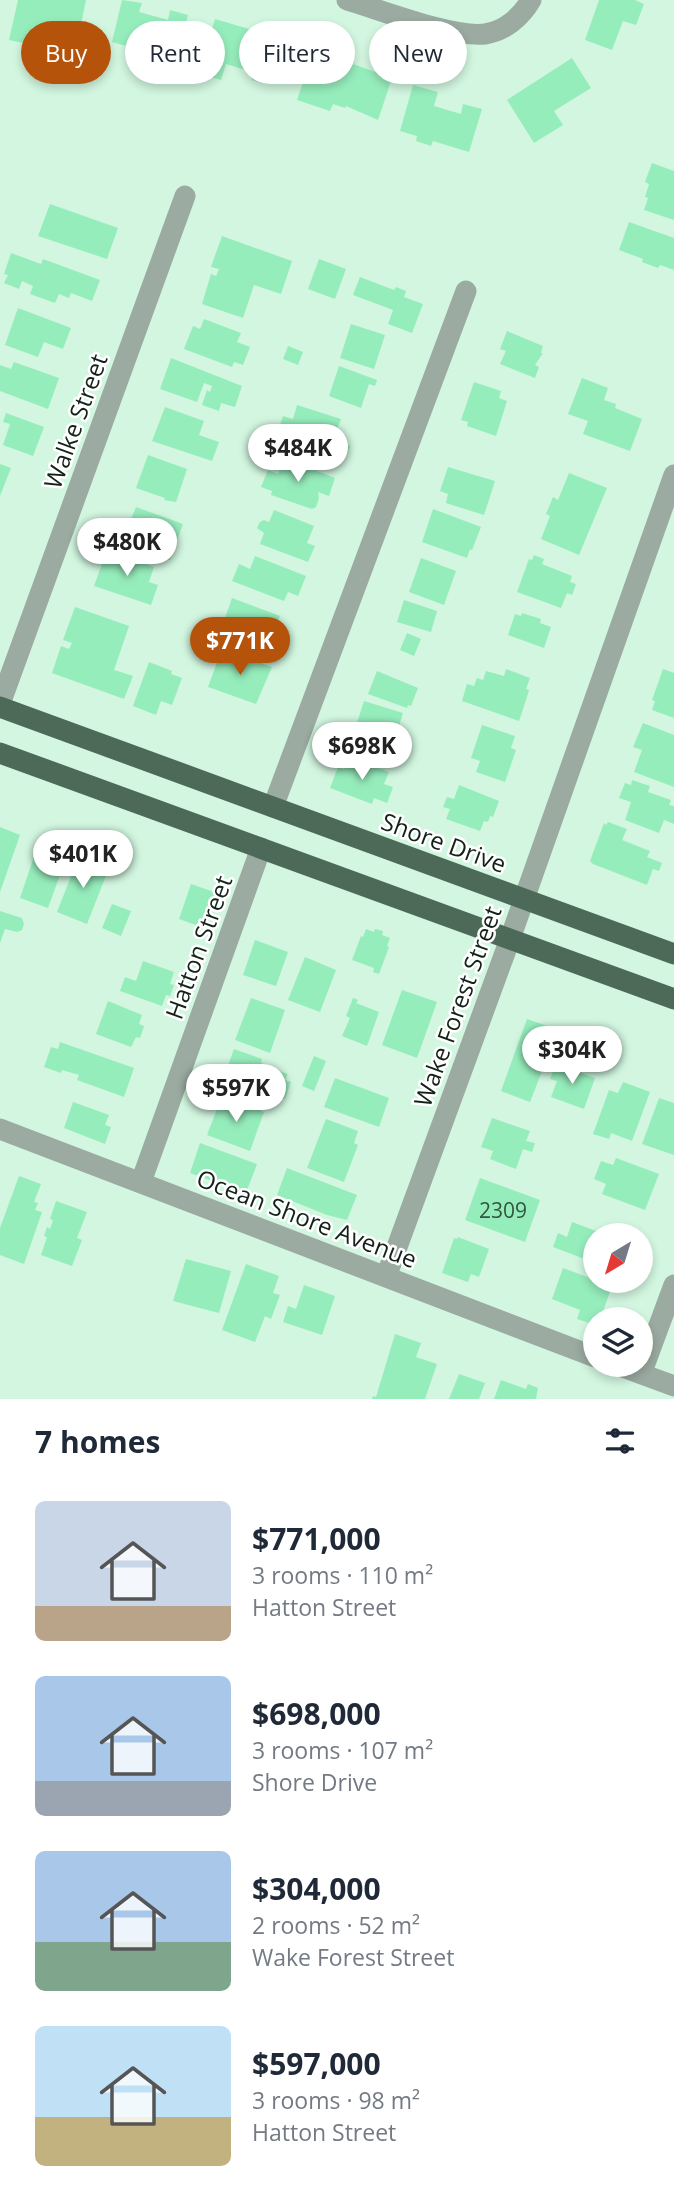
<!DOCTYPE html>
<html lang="en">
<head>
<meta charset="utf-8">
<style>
	body { margin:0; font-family:"Open Sans",sans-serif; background:#f2f2f3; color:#1f2937; height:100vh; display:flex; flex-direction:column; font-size:26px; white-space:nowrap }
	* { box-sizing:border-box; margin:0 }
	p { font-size:23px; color:#747a83 }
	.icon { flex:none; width:38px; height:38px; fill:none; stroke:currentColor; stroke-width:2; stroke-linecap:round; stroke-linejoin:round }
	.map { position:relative; height:1399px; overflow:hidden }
	.sheet { display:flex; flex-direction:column; background:#fff; flex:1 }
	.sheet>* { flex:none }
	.guide { position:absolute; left:21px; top:21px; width:634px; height:63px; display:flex; gap:14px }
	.needle { width:46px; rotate:218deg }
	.tools { position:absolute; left:583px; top:1223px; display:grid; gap:14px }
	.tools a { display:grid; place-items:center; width:70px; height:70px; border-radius:50%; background:#fff; box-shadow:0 4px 10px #0003; font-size:35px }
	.price { position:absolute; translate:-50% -60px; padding:0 16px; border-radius:24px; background:#fff; color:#222; font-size:23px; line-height:46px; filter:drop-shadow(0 2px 4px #0008) }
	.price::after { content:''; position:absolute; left:50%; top:42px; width:21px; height:16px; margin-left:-10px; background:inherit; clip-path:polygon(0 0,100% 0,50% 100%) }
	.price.on { background:#b45309; color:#fff }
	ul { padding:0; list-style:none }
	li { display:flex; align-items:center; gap:21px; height:175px; padding:0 35px }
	li span { display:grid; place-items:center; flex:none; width:196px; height:140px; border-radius:10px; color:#555 }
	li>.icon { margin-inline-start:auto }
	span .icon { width:84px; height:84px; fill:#fffc; stroke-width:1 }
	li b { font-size:30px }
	h2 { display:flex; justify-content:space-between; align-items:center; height:84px; padding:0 35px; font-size:30px }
	.chip { padding:0 24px; border-radius:32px; background:#fff; box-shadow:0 4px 10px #0003; font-size:24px; line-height:63px }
	.chip.on { background:#b45309; color:#fff }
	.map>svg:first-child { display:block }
	.building { fill:#96edbc }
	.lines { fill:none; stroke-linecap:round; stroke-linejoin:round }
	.minor { stroke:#9baba1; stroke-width:21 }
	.trunk { stroke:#4d6a59; stroke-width:21 }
	.labels { text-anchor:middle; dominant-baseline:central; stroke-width:5; stroke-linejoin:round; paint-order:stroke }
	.number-label { font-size:21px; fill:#345442 }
	.street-label { font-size:24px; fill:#132119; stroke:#fff }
</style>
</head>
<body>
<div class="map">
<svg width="674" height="1399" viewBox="0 0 674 1399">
	<rect width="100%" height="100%" fill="#d2f6e0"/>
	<path class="building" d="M18,0H86L79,34L42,25L37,46L9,40Z
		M122,0L142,3L139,12L168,20L170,10L188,15L177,58L141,49L135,55L129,54L126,46L112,42Z
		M599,0H635L644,4L636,25L623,21L612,50L585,40Z
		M215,19L297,43L285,81L266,76L265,79L259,82L252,80L249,71L226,64L221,80L198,73Z
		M43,49L79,57L76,73L64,71L62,82L53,80L56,70L39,67Z
		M313,52L328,57L330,52L354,61L353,64L392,78L378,120L346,106L345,108L333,104L330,111L297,100Z
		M572,58L591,88L554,111L563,125L534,143L507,100Z
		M413,85L438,92L434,106L461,114L463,104L482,109L469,152L433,141L431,146L416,141L417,136L400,131Z
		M652,163L674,171V220L644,210L648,198L645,197L649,184L645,182Z
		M50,204L118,228L107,259L38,236Z
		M629,222L674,238V270L660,265L658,268L642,262L643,259L619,250Z
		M222,236L292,261L281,294L254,285L243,318L202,304L211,274L216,276L219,269L211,267Z
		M11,253L41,264L43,259L100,280L92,301L71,293L69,298L59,294L55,303L30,294L33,286L22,281L19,289L4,283L8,275L4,274Z
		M319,259L346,269L335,299L308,289Z
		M360,277L394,290L396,287L406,291L404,297L423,304L412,333L388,324L393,310L353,295Z
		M18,308L71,328L63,349L44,342L38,357L5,345Z
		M204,319L241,333L237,342L250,347L243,365L234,362L232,367L184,349L193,326L200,329Z
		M351,324L385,335L374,369L340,358Z
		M507,331L543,346L541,353H543L535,365L539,367L535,378L500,364L506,351L500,349Z
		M288,346L303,352L298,365L283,359Z
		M171,358L242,386L235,407L221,403L219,411L202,405L207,390L210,392L212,386L204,383L197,402L160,389Z
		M14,362L59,378L48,409L0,391V365L11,369Z
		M339,366L377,380L375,386L369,384L361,408L329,396Z
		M582,378L608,388L604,400L616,404L615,408L642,419L630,451L583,434L588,421L568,414Z
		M474,382L501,391L499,398L507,401L496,436L467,426L468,422L461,420Z
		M297,405L341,419L333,441L350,446L345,459L276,437L283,416L293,419Z
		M165,407L204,421L199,435L219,442L212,461L152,441Z
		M6,413L44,427L33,456L3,445L10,424L3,422Z
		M148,455L187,469L176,502L164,500L165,498L136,488Z
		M284,458L335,478L329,496L318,492L319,498L316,507L312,509L271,495L272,491L261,487L268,470L278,474Z
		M0,464L11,468L0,496Z
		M448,467L495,481L484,515L446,503L448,494L440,491Z
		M569,473L607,488L579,555L541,539L550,516L546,514L553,497L558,500Z
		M136,507L183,524L170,560L122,541Z
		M433,509L481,527L472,550L470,549L467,558L422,542Z
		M274,510L314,526L307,543L315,546L308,562L260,544L264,533L257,528L260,522L264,520L269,522Z
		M107,550L154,567L149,582L158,585L151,605L94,586Z
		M534,555L544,559L542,564L572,576L570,582L576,584L572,595L567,593L561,608L517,592L529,559L532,560Z
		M255,556L306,576L298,596L288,592L284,601L232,581L239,564L250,569Z
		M421,558L456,571L444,605L409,592Z
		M232,598L280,616L274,631L281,634L275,651L232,635L237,622L225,618Z
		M404,600L437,611L431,632L397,622Z
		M75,607L129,626L114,670L133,676L124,699L52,673L61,646L69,649L72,643L63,640Z
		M522,613L541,619L540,623L551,627L544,648L508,635L515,614L521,616Z
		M407,633L421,639L414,656L400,650Z
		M222,649L272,667L256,704L208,687Z
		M149,662L172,671L171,674L182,678L172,705L161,701L156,715L133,706Z
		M506,669L530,678L526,689L529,690L526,700L519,721L462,701L467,684L474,686L477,678L483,680L486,671L504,676Z
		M663,669L674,673V718L652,710L655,701L652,700Z
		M377,671L418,688L411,706L408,705L407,708L368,694Z
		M364,701L403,713L396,736L402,738L400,744L406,746L402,760L354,745L358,733L354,732Z
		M643,723L674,735V787L634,772L642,750L633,747Z
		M482,725L515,736L511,748L516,750L505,782L476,772L480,761L471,758Z
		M349,757L389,772L384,784L393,787L387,803L374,798L372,804L330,788L338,767L344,769Z
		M632,780L650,786L648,792L671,800L669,805L674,806V824L664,820L659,833L625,820L631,802L619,798L625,783L631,785Z
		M459,785L499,801L493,817L490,816L488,822L484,821L480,831L446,819L450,809L443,807L447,797L454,799Z
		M608,822L627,829L622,840L650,851L647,857L662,863L659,871L653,869L647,885L593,864L590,861L604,823L606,825Z
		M0,827L20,835L0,892Z
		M39,842L68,853L48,908L20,898Z
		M79,856L109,868L87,924L57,912Z
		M191,884L217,893L204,928L179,919Z
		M112,904L131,911L121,936L102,928Z
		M0,911L22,918L24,924L22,930L17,932L5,929L0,943Z
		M366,929L374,932L375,929L383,931L382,935L390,938L387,946L389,947L379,974L373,972L374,968L352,960L361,936L363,937Z
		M255,940L288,952L276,986L243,975Z
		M305,957L336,970L320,1012L288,1000Z
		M143,961L174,972L170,984L174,985L170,996L166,995L162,1006L120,991L125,977L136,981Z
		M402,990L437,1002L417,1058L382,1045Z
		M251,998L285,1010L270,1053L235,1040Z
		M353,998L358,1000L356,1003L379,1012L367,1046L342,1036L350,1018L346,1016Z
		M108,1001L142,1015L139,1024L144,1026L140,1038L136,1037L131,1047L96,1034Z
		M527,1019L556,1029L548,1050L550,1051L530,1102L501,1091Z
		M60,1042L134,1068L124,1097L77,1080L79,1075L62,1070L61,1073L44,1067L51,1047L58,1049Z
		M234,1049L262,1059L261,1063L267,1065L257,1094L250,1092L249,1095L221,1085Z
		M314,1056L326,1061L314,1091L302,1086Z
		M556,1064L595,1078L584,1109L551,1097L557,1081L550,1079Z
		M276,1070L288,1074L285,1080L291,1082L285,1099L267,1093Z
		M335,1078L389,1098L379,1127L324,1107Z
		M623,1082L650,1092L632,1141L611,1133L609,1139L593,1134L609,1090L618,1093Z
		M222,1096L264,1112L250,1151L207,1135Z
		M659,1098L674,1103V1155L642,1144Z
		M73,1102L109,1115L105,1125L111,1127L105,1144L64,1128Z
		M492,1118L530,1131L526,1141L535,1143L532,1152L523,1149L516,1169L490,1159L493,1151L481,1147Z
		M326,1119L358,1131L354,1143L358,1145L344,1182L307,1168Z
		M200,1143L257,1164L246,1193L190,1173Z
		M616,1158L659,1174L645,1210L602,1194L606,1184L594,1179L601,1161L613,1165Z
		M287,1168L357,1195L347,1220L327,1215L277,1195Z
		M19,1176L41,1184L34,1202L38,1203L35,1210L42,1212L24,1264L0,1255V1228Z
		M480,1178L540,1200L525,1242L465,1220Z
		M56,1201L87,1212L77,1238L82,1240L72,1266L41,1255L47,1237L44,1236L47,1227L50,1229L53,1220L50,1219Z
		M572,1222L607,1235L595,1236V1263L553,1247L558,1233L567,1237Z
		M458,1237L489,1249L479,1277L471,1274L468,1282L442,1273L454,1238L457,1239Z
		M186,1259L231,1271L219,1313L173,1301Z
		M246,1264L279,1276L273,1293L280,1295L271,1319L265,1316L255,1342L222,1330Z
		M563,1268L612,1286L600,1320H595V1325L577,1319L580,1310L552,1299Z
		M304,1285L335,1296L322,1335L283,1322L288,1306L296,1309Z
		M395,1334L421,1343L416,1357L437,1364L425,1399H372L373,1396L376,1397Z
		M459,1374L485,1383L479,1399H449Z
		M501,1380L526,1389L528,1384L538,1388L536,1399H494Z"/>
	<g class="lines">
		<path class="minor" d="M347,0C381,10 452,38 485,34C505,31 521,17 531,0
			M0,704L185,196
			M273,807L466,291
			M0,1129L595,1357
			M141,1182L261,848
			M386,1277L510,939L674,475
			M617,1365L674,1386
			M641,1374L674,1285"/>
		<path class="trunk" d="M0,707L674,954
			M0,753L674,999"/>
	</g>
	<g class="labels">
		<g class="number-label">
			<text x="503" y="1210">2309</text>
		</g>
		<g class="street-label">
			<text transform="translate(75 421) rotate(-70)">Walke Street</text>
			<text transform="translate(444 842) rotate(20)">Shore Drive</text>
			<text transform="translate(198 947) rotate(-70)">Hatton Street</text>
			<text transform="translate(457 1006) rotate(-70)">Wake Forest Street</text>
			<text transform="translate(307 1218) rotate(21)">Ocean Shore Avenue</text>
		</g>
	</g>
</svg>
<div class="tools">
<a><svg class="needle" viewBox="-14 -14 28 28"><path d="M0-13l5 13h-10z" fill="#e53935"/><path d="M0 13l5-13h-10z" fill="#747a83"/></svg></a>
<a><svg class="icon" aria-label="layers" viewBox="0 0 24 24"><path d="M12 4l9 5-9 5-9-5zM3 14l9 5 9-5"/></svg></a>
</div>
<b class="price" style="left:298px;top:484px">$484K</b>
<b class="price" style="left:127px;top:578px">$480K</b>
<b class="price on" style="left:240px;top:677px">$771K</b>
<b class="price" style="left:362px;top:782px">$698K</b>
<b class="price" style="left:83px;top:890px">$401K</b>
<b class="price" style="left:572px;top:1086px">$304K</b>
<b class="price" style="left:236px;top:1124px">$597K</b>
<div class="guide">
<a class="chip on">Buy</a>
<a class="chip">Rent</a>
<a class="chip">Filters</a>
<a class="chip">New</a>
</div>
</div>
<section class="sheet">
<h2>7 homes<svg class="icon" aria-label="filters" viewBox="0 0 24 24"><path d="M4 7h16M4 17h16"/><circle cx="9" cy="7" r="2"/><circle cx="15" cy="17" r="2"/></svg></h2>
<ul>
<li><span style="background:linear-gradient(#c9d6e8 75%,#b9a48a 0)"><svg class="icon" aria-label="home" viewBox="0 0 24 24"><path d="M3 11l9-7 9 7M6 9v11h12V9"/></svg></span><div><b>$771,000</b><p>3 rooms · 110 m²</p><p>Hatton Street</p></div></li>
<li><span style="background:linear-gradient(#a9c7e8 75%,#9aa5b1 0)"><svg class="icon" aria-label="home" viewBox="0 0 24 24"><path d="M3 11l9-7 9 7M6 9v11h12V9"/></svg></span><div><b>$698,000</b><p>3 rooms · 107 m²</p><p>Shore Drive</p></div></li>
<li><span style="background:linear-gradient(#a9c7e8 65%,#7fa58c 0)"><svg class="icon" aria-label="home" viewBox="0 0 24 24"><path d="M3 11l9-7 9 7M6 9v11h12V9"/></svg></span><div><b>$304,000</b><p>2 rooms · 52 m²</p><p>Wake Forest Street</p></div></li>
<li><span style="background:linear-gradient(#bfe0f5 65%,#c2b280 0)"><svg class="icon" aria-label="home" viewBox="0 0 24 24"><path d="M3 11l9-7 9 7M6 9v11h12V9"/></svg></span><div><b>$597,000</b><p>3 rooms · 98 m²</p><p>Hatton Street</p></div></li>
</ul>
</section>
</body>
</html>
